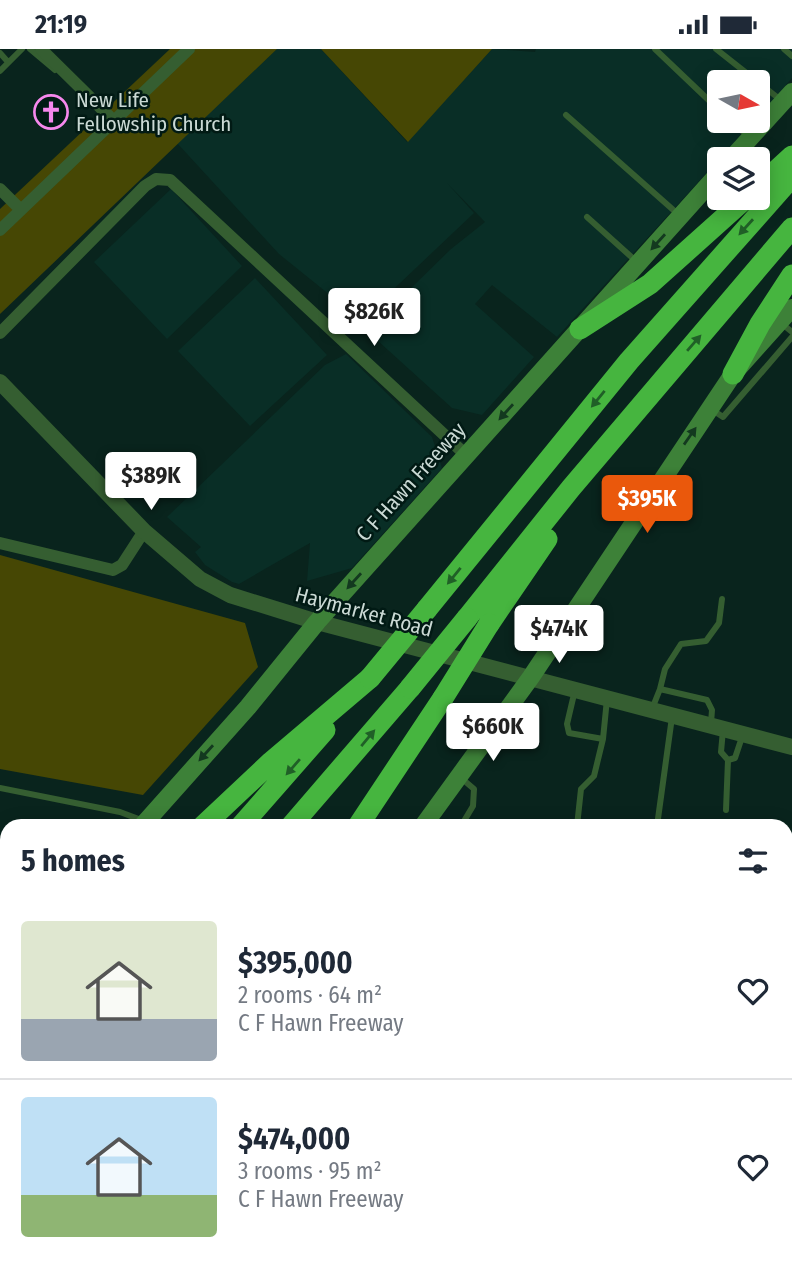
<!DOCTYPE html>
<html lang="en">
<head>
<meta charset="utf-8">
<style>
	body { margin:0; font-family:"Fira Sans Condensed",sans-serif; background:#f6f6f7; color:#1f2937; height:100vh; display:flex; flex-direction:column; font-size:26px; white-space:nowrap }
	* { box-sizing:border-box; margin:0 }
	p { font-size:23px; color:#747a83 }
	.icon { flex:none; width:38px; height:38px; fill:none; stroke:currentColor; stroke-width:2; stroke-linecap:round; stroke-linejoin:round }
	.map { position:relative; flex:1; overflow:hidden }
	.drawer { position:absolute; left:0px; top:770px; width:793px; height:450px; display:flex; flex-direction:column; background:#fff; border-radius:21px 21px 0 0; box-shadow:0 4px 18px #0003 }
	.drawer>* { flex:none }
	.needle { width:46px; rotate:99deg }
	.buttons { position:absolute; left:707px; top:21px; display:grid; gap:14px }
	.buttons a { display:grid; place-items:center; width:63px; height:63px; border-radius:7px; background:#fff; box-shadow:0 4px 18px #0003; font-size:35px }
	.price { position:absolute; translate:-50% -60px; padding:0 16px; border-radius:7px; background:#fff; color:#222; font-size:23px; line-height:46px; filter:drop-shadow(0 2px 4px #0008) }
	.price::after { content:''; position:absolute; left:50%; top:42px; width:21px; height:16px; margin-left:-10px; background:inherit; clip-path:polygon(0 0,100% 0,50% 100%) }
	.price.current { background:#ea580c; color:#fff }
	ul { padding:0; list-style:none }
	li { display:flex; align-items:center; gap:21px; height:175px; padding:0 21px }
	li+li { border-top:2px solid #e0e1e3 }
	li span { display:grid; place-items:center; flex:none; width:196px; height:140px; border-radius:7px; color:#555 }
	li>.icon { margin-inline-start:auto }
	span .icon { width:84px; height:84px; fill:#fffc; stroke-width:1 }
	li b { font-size:30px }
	h2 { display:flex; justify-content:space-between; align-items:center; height:84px; padding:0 21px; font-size:30px }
	.status { display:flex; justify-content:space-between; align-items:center; height:49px; padding:0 35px; background:#fff; direction:ltr }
	.status svg { height:19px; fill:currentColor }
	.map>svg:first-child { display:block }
	.built { fill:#092e26 }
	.green { fill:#464704 }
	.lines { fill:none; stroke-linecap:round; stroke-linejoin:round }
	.service { stroke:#355e31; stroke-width:6 }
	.minor { stroke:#355e31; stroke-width:12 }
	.tertiary { stroke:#355e31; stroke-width:16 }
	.secondary { stroke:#3d8138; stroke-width:18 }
	.motorway { stroke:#46b53f; stroke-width:21 }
	.motorway-bridge { stroke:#46b53f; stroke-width:21 }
	.oneway { fill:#206027 }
	.oneway2 { fill:#13391f }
	.labels { text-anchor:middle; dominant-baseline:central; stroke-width:5; stroke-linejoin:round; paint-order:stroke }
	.poi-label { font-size:21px; fill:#cad9d4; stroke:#011a14; text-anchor:start }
	.street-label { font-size:21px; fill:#cad9d4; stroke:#011a14 }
</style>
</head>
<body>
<div class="status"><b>21:19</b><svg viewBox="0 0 49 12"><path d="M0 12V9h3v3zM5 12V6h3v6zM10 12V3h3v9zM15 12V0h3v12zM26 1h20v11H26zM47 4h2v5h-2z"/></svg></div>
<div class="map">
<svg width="792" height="1219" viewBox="0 0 792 1219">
	<rect width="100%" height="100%" fill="#09241d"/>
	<path class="built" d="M277,0H321L407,93L492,0L535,3L536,0H792V29L758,68V33H719V72H754L557,288L492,236L475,255L534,308L482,366L452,359L367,282L451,200L485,173L447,134L474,164L361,271L279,205L177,94Z
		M171,140L242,217L167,290L94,213Z
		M255,229L327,306L250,377L178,302Z
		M346,305L432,388L442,419L352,519L307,532L310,494L239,535L232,533L205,516L195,503L201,498L167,468L325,316Z"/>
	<path class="green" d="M170,0H277L0,265V160Z
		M321,0H492L408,93Z
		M0,506L245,574L258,618L143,746L0,720Z"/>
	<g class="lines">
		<path class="service" d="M30,0L55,21L59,17
			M655,0L719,61
			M716,0L782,52
			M784,0L792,7
			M0,4L8,13
			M0,22L22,0
			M566,66L679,166
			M731,72L748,87
			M587,168L637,213
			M781,274L792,283
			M711,360L723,368L792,288
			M660,640L665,620L681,595L706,592L719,574L722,550
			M575,641L567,675L569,684L603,690
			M652,660L660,640L707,651L712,661L711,674
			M723,681L721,703L728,711L735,709L743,685
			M460,728L474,740L473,757L461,777
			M0,739L120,763L144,772
			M726,761L728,711
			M577,777L581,740L594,727L603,690L607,650
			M657,777L672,668
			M7,855L1,864L7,874
			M614,1219L615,1213
			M707,1219L708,1213"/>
		<path class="minor" d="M41,0L113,71
			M0,140L21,161
			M0,181L189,0
			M0,284L145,137L156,130L170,131L467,407
			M0,494L113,521L122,516L144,482
			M786,1192H792"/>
		<path class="tertiary" d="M0,333L144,482L200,530L230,546L317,573L792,698"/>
		<path class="secondary" d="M731,110L792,43
			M142,777L248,658L317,573L719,124
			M423,777L531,628L733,325L792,259
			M0,893L7,890
			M162,1213L166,1219
			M110,1219L115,1213"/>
		<path class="motorway" d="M758,138L792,107
			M580,280L650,235L746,149
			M733,325L760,275L792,226
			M427,560L629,312L792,128
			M467,569L571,439L792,179
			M489,575L547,490
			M203,777L271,713L370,629
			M241,777L325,681
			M291,777L410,639
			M358,777L443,649
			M0,924L7,920
			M0,1019L7,1012
			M0,1043L7,1036
			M0,1093L7,1085
			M0,1146L7,1131
			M12,1219L19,1213"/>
		<path class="motorway-bridge" d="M370,629L427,560
			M410,639L467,569
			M443,649L489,575"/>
	</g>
	<defs><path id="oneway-solid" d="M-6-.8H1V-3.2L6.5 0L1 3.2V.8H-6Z" transform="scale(1.75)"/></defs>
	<g class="oneway">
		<use href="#oneway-solid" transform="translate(746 178) rotate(132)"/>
		<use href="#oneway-solid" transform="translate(694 294) rotate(-49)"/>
		<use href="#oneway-solid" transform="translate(598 350) rotate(129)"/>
		<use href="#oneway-solid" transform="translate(454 527) rotate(129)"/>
		<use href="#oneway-solid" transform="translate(368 689) rotate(-50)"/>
		<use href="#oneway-solid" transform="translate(293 718) rotate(131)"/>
	</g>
	<g class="oneway2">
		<use href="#oneway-solid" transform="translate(658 193) rotate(132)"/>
		<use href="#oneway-solid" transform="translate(506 363) rotate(132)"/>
		<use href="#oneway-solid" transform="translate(690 387) rotate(-55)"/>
		<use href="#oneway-solid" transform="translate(354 532) rotate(132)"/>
		<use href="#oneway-solid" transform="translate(206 704) rotate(132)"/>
	</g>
	<defs>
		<g id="church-ring" transform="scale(1.75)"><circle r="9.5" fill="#011a14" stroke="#f688ed" stroke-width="1.5"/><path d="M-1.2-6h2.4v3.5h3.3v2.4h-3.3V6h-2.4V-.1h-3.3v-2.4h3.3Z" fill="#f688ed"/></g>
	</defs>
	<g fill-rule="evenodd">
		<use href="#church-ring" x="51" y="63"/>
	</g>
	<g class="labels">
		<g class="poi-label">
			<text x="76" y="51">New Life<tspan x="76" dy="24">Fellowship Church</tspan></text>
		</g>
		<g class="street-label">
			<text transform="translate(411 433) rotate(-48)">C F Hawn Freeway</text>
			<text transform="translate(364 563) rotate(15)">Haymarket Road</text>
		</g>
	</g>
</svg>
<div class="buttons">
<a><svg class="needle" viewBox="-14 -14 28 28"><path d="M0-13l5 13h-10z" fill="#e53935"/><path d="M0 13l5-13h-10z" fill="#747a83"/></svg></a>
<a><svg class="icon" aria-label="layers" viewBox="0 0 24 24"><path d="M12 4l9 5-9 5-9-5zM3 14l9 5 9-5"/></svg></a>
</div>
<b class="price" style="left:374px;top:299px">$826K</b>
<b class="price" style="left:151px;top:463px">$389K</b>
<b class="price current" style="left:647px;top:486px">$395K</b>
<b class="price" style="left:559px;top:616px">$474K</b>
<b class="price" style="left:493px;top:714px">$660K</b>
<section class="drawer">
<h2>5 homes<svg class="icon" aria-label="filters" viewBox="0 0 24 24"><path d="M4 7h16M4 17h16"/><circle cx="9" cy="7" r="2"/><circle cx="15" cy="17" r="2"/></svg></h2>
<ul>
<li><span style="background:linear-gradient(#dfe7d0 70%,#9aa5b1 0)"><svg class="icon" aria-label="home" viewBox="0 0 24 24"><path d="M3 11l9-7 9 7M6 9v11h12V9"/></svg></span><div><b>$395,000</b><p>2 rooms · 64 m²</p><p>C F Hawn Freeway</p></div><svg class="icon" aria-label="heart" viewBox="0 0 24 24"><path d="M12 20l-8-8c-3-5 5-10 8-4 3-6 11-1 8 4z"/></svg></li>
<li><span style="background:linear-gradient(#bfe0f5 70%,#8fb573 0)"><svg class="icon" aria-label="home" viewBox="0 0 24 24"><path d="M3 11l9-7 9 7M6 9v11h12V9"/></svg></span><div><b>$474,000</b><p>3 rooms · 95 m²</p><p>C F Hawn Freeway</p></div><svg class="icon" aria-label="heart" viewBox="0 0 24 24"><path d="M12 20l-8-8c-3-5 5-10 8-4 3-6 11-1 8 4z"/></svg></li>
</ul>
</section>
</div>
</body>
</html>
